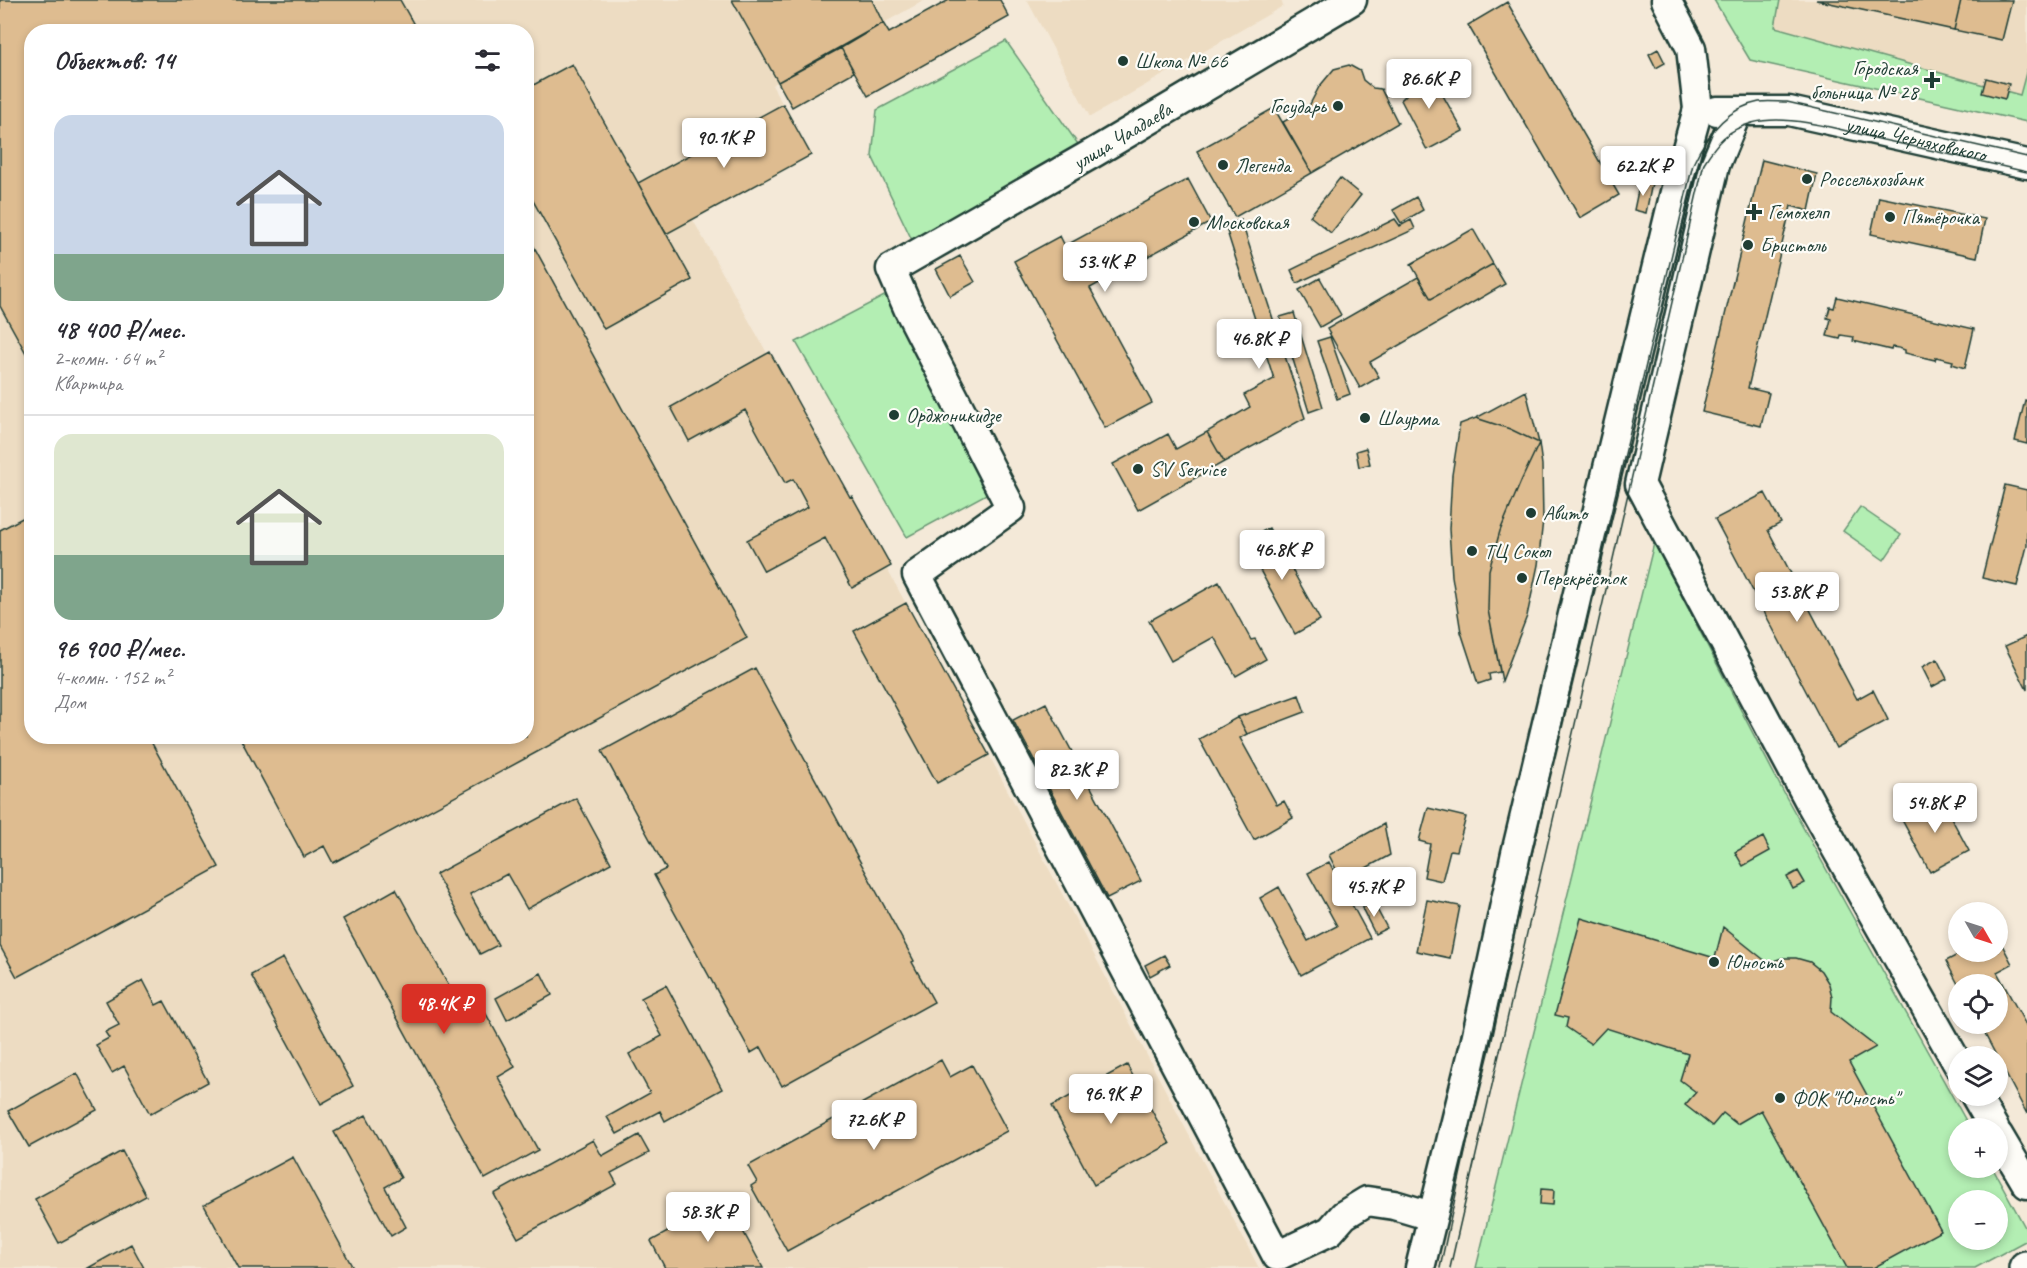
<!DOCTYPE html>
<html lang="ru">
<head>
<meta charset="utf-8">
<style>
	body { margin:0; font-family:Caveat,sans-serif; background:#f2f2f3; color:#2b2b33; height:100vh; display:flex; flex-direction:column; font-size:22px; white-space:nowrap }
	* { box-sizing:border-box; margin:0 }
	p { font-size:20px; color:#7c7c81 }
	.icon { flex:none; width:33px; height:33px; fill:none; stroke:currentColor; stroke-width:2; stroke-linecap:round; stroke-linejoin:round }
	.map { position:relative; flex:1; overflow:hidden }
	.drawer { position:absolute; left:24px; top:24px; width:510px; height:720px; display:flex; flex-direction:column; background:#fff; border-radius:24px; box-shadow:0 3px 9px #0003 }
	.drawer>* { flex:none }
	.needle { width:39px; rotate:129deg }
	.controls { position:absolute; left:1948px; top:902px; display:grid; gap:12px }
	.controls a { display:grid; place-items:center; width:60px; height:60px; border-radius:50%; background:#fff; box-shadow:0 3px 9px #0003; font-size:30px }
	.price { position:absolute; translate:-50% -51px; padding:0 14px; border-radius:6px; background:#fff; color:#222; font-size:20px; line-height:39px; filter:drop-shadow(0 2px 3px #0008) }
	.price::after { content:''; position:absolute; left:50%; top:36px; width:18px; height:14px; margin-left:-9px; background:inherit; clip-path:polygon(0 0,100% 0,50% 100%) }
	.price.current { background:#d93025; color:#fff }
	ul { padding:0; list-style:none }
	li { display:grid; align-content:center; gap:12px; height:318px; padding:0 30px }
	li+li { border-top:2px solid #e1e1e2 }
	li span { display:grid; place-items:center; height:186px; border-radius:18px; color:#555 }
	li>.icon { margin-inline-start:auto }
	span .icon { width:108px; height:108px; fill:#fffc; stroke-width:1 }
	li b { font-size:26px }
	h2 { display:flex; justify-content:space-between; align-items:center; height:72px; padding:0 30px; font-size:26px }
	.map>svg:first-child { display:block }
	.built { fill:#eddcc2; fill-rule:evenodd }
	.green { fill:#b3eeb3; stroke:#699674; stroke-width:1.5; fill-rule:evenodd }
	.building { fill:#debc90; stroke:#1f3d34; stroke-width:1.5 }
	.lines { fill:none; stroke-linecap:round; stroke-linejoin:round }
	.minor-casing { stroke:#1f3d34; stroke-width:33 }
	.major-casing { stroke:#1f3d34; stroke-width:38 }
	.minor { stroke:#fdfcf7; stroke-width:28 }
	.major { stroke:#fdfcf7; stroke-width:33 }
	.tram { stroke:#1f3d34; stroke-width:1.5 }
	.poi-dot { fill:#1f3d34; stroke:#fdfcf7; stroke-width:2 }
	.labels { text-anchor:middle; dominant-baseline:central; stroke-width:4.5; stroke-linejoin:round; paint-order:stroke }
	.poi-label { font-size:21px; fill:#1f3d34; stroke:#fdfcf7; text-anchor:start }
	.street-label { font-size:21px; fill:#1f3d34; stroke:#fdfcf7 }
</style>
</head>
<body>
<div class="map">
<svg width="2027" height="1268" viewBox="0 0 2027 1268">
	<rect width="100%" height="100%" fill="#f4e9d8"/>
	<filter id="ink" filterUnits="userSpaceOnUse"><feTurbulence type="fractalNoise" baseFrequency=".0167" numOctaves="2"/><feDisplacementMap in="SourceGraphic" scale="12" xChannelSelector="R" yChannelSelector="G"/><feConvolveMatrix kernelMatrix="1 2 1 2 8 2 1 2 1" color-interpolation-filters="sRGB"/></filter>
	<g filter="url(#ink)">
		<path class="built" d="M0,0H925L772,85L811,155L693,220L767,353L770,352L849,497L852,496L891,566L887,569L989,755L1259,1268H0ZM32,32H526V736H32Z
			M1027,0H1281L1283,6L1090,117Z
			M1714,0H2027V122L1750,60Z"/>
		<path class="green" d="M1714,0H1780L1775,27L2020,95L2027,69V122L1750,60Z
			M1006,41L1080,147L912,240L872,156L877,110Z
			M890,293L992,491L907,537L796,342Z
			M1860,507L1901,535L1884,560L1843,531Z
			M1654,543L1785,795L1970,1128H1959V1167H1992L2027,1231V1240L1975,1268H1476ZM1959,1200H1998V1239H1959Z"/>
		<path class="building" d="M0,0H400L418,32H32V364L0,306Z
			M732,0H872L883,23L778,82Z
			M949,0H1000L1009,17L868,96L841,48L883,23L889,33Z
			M1816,0H1961L1954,30Z
			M1961,0H2012L2002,40L1954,30Z
			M1507,2L1619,195L1580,218L1468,25Z
			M841,48L854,72L792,107L778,82Z
			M1658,49L1665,63L1656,68L1649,54Z
			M572,64L692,280L604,329L526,188V89Z
			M1349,65L1360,71L1363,80L1373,88L1381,89L1398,123L1312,173L1283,122L1308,108L1319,87L1334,69Z
			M1429,67L1433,78L1463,131L1427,150L1401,100L1406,95L1410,80L1407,73Z
			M1986,78L2009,84L2005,99L1982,93Z
			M783,104L811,155L666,234L638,183Z
			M1274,108L1312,173L1235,217L1197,151Z
			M1762,160L1817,174L1809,211L1791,206L1748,388L1769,393L1761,426L1702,412Z
			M1340,178L1361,195L1331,233L1310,216Z
			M1188,179L1211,222L1090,288L1152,403L1105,428L1014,261L1060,236L1065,246Z
			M1640,181L1652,183L1646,213L1634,210Z
			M1416,197L1423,210L1401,223L1393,210Z
			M1879,197L1985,219L1977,257L1871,234Z
			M1395,219L1400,226L1411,220L1415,229L1297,283L1291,270Z
			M1241,220L1305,418L1224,462L1207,432L1250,407L1244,395L1274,379L1225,225Z
			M1473,229L1493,264L1431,299L1411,264Z
			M526,232L747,638L333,863L324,846L304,857L239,736H526Z
			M960,256L975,282L950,296L936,269Z
			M1493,264L1505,284L1370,362L1379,377L1360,388L1327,329L1418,277L1431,299Z
			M1320,278L1341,315L1320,327L1299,290Z
			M1837,297L1974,329L1965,368L1952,364L1953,361L1936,357L1935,360L1905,353V350L1899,348L1892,347L1891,350L1853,341L1854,337L1841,335L1840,339L1827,336L1831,319L1827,318L1830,307L1834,308Z
			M1294,313L1323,407L1309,412L1280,317Z
			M1330,337L1350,394L1337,399L1317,341Z
			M770,352L850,497L852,496L891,566L852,588L825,538L764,571L747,540L808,507L793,479L785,483L745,410L689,441L671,407Z
			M1526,391L1539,443L1510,429L1476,418Z
			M2025,400L2027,401V444L2015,441Z
			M1476,418L1510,429L1539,443L1522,479L1500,531L1489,570L1488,610L1500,672L1489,674L1490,680L1478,684L1461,632L1452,576L1449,529L1452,475L1460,424Z
			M1207,432L1224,462L1138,510L1113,464L1168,434L1176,449Z
			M1539,443L1542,465L1543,520L1538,565L1527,616L1502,681L1488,610L1489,570L1500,531L1522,479Z
			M1366,448L1370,464L1359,467L1356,451Z
			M2005,485L2027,490V546L2017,586L1982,578Z
			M1765,493L1781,523L1768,530L1857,699L1873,690L1888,720L1836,748L1715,519Z
			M28,515L32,522V736H148L219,867L17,977L0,946V530Z
			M1269,528L1320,620L1295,634L1244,541Z
			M1219,582L1251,640L1255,639L1266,659L1236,676L1214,637L1171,661L1149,621Z
			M906,603L989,755L937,783L854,631Z
			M2027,636V690L2005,646Z
			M1937,659L1947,679L1932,687L1922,667Z
			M755,668L914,961L912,962L934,1002L782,1086L761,1047L751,1053L654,875L666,869L602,751Z
			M1299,695L1305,712L1247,734L1238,717Z
			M1046,703L1141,881L1107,898L1013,720Z
			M1238,717L1247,734L1240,738L1277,805L1284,801L1293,818L1254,840L1199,739Z
			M1940,797L1969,851L1930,872L1901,818Z
			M576,798L611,863L527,909L507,874L470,894L498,945L480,954L436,874Z
			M1428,808L1466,817L1457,851L1450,850L1442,881L1424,877L1430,844L1419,841Z
			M1384,824L1390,855L1342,881L1329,855Z
			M1763,837L1770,851L1743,866L1735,852Z
			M1329,862L1370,938L1301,975L1260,898L1279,887L1308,941L1337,926L1308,873Z
			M1798,871L1805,883L1793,889L1787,877Z
			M396,889L468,1021L485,1012L515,1067L498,1077L538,1150L485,1179L343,919Z
			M1427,900L1460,906L1450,958L1416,951Z
			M1373,902L1387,928L1375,934L1362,908Z
			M1581,918L1715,958L1723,927L1768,963L1782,958H1796L1810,962L1821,971L1829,984L1832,997L1831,1012L1876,1047L1849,1062L1941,1231L1873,1268H1847L1761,1110L1737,1124L1723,1113L1712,1126L1685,1105L1696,1092L1680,1080L1688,1054L1606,1028L1591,1044L1566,1027L1568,1018L1555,1015Z
			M1998,937L2012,964L1997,972L2027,1027V1114L1979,1023H1998V984H1959V986L1946,961L1965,951H1998Z
			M1164,955L1170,965L1150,976L1145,965Z
			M283,958L353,1086L321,1104L251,975Z
			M541,973L552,995L507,1020L496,998Z
			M143,980L156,1005L164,1001L208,1082L150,1114L124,1066L112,1073L96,1045L109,1038L105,1032L119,1025L106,1001Z
			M666,985L722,1089L665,1121L660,1111L617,1134L607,1117L650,1093L629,1054L662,1036L641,998Z
			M941,1060L950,1077L972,1065L1007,1131L787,1251L751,1186L757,1182L748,1166Z
			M1127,1065L1170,1144L1094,1185L1052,1106Z
			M77,1073L97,1110L29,1147L8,1111Z
			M366,1115L401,1178L385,1187L406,1227L391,1236L334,1132Z
			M639,1135L649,1153L611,1173L617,1184L518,1238L494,1194L593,1140L602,1156Z
			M122,1151L146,1196L59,1243L35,1199Z
			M293,1157L353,1268H238L204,1205Z
			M1541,1189L1554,1190L1553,1205L1540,1204Z
			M726,1200L763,1268H665L651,1241Z
			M131,1244L144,1268H88Z"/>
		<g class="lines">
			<g class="minor-casing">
				<g id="minor">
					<path d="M1352,0L1095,152L891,269L908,308L1011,508L917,575L1277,1256L1330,1231L1344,1215L1367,1201L1394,1205L1431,1216"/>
					<path id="s1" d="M1717,111H1789L2027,164"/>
					<path d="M1737,112L1715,165L1640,484L1811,804L1959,1066"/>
					<path d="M1975,1095L1994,1128"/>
					<path d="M1998,1135L2027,1184"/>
					<path d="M1420,1268L1475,1044L1516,853L1606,476L1676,188L1698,109L1691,48L1666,0"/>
				</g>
			</g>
			<g class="major-casing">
				<path id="major" d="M2026,1268H2027"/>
			</g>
			<use href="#minor" class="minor"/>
			<use href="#major" class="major"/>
			<path class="tram" d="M1440,1268C1519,899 1607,532 1693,164C1706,136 1726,108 1759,102C1768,101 1778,102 1787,102L2027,157
				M1450,1268L1704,163C1717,142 1727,130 1752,123C1789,113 1846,131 1883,140C1931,150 1979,161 2027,172"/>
		</g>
	</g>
	<g class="poi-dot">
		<circle cx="1123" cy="61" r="6"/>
		<path d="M1929 71h6v6h6v6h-6v6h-6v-6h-6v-6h6z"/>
		<circle cx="1338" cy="106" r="6"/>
		<circle cx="1223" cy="165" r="6"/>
		<circle cx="1807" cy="179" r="6"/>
		<path d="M1751 203h6v6h6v6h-6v6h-6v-6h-6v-6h6z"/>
		<circle cx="1890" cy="217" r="6"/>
		<circle cx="1194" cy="222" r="6"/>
		<circle cx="1748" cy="245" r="6"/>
		<circle cx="894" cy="415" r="6"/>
		<circle cx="1365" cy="418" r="6"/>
		<circle cx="1138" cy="469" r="6"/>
		<circle cx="1531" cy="513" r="6"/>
		<circle cx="1472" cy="551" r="6"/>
		<circle cx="1522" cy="578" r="6"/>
		<circle cx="1714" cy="962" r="6"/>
		<circle cx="1780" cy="1098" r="6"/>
	</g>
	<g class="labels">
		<g class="poi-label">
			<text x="1135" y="61">Школа № 66</text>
			<text x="1918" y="68" text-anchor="end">Городская<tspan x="1918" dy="24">больница № 28</tspan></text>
			<text x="1326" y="106" text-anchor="end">Государь</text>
			<text x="1235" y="165">Легенда</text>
			<text x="1819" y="179">Россельхозбанк</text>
			<text x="1768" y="212">Гемохелп</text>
			<text x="1902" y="217">Пятёрочка</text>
			<text x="1206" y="222">Московская</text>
			<text x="1760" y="245">Бристоль</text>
			<text x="906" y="415">Орджоникидзе</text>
			<text x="1377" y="418">Шаурма</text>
			<text x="1150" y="469">SV Service</text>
			<text x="1543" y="513">Авито</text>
			<text x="1484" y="551">ТЦ Сокол</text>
			<text x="1534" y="578">Перекрёсток</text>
			<text x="1726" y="962">Юность</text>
			<text x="1792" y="1098">ФОК "Юность"</text>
		</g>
		<g class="street-label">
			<text transform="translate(1122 136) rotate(-31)">улица Чаадаева</text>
			<text stroke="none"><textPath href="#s1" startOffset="202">улица Черняховского</textPath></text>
		</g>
	</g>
</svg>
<div class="controls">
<a><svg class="needle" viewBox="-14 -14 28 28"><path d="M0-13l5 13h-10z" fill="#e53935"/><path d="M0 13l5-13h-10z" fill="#7c7c81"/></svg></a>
<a><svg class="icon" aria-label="locate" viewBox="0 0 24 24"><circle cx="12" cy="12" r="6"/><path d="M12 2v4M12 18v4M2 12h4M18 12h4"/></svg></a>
<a><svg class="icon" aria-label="layers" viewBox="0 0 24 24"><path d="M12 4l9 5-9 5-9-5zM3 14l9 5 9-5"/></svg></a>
<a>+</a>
<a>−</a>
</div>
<b class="price" style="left:1429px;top:110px">86.6K ₽</b>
<b class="price" style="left:724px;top:169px">90.1K ₽</b>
<b class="price" style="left:1643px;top:197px">62.2K ₽</b>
<b class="price" style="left:1105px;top:293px">53.4K ₽</b>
<b class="price" style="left:1259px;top:370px">46.8K ₽</b>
<b class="price" style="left:1282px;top:581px">46.8K ₽</b>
<b class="price" style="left:1797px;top:623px">53.8K ₽</b>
<b class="price" style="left:1077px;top:801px">82.3K ₽</b>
<b class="price" style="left:1935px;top:834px">54.8K ₽</b>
<b class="price" style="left:1374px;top:918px">45.7K ₽</b>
<b class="price current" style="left:444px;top:1035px">48.4K ₽</b>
<b class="price" style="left:1111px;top:1125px">96.9K ₽</b>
<b class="price" style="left:874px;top:1151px">72.6K ₽</b>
<b class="price" style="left:708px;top:1243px">58.3K ₽</b>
<section class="drawer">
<h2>Объектов: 14<svg class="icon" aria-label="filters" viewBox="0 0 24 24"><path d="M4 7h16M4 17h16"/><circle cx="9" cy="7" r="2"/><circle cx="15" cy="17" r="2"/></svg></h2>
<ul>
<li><span style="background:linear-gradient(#c9d6e8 75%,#7fa58c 0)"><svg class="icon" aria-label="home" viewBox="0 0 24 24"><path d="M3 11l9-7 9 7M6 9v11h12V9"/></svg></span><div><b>48 400 ₽/мес.</b><p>2-комн. · 64 m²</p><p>Квартира</p></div></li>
<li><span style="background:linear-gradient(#dfe7d0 65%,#7fa58c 0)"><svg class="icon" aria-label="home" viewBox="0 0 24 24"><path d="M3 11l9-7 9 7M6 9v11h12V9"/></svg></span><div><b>96 900 ₽/мес.</b><p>4-комн. · 152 m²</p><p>Дом</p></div></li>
</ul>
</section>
</div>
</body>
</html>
